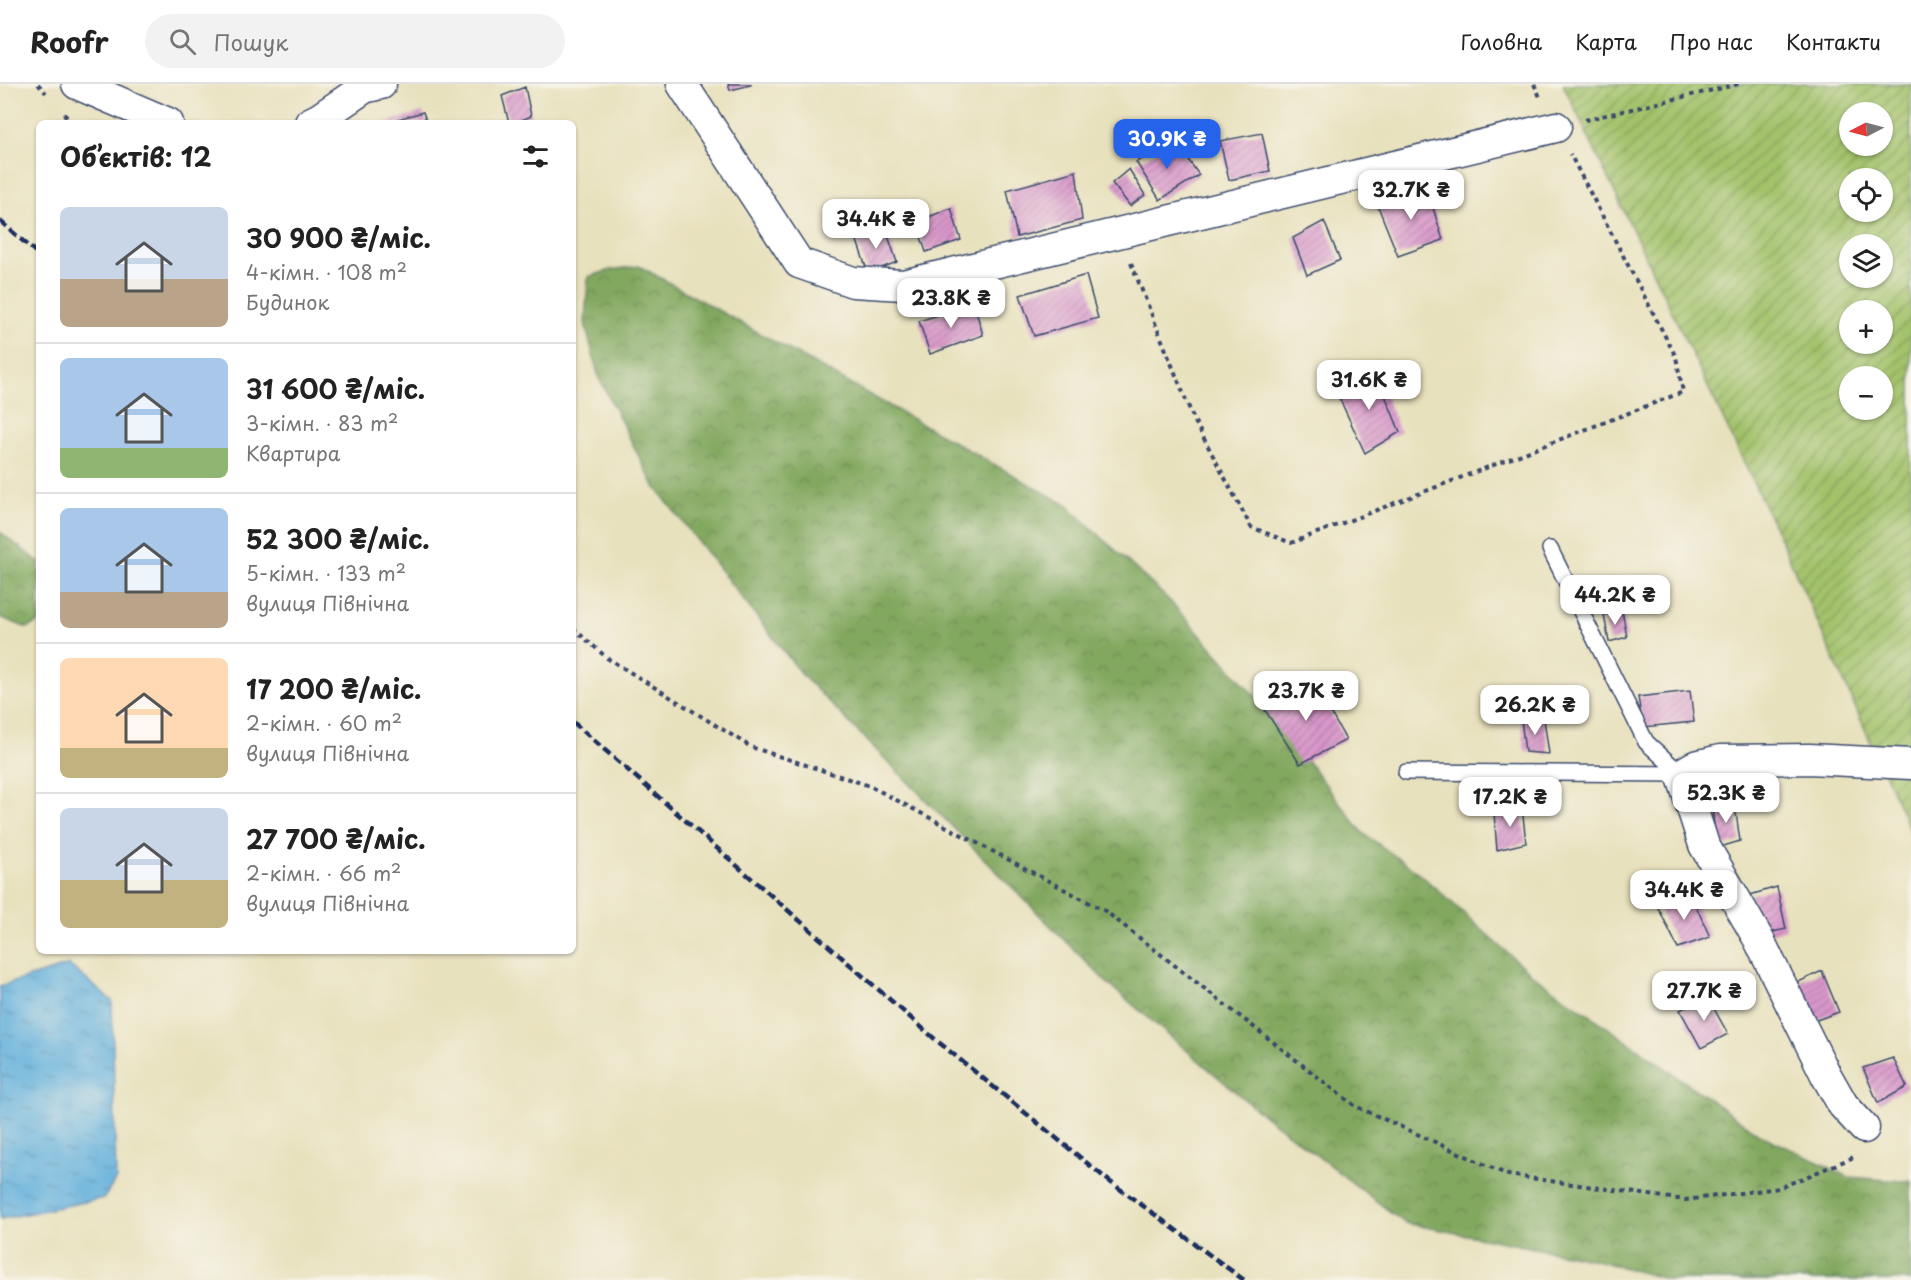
<!DOCTYPE html>
<html lang="uk">
<head>
<meta charset="utf-8">
<style>
	body { margin:0; font-family:"Playpen Sans",sans-serif; background:#f2f2f2; color:#222; height:100vh; display:flex; flex-direction:column; font-size:22px; white-space:nowrap }
	* { box-sizing:border-box; margin:0 }
	p { font-size:20px; color:#767676 }
	.icon { flex:none; width:33px; height:33px; fill:none; stroke:currentColor; stroke-width:2; stroke-linecap:round; stroke-linejoin:round }
	.map { position:relative; flex:1; overflow:hidden }
	.drawer { position:absolute; left:36px; top:36px; width:540px; height:834px; display:flex; flex-direction:column; background:#fff; border-radius:9px; box-shadow:0 2px 4px #0004 }
	.drawer>* { flex:none }
	.needle { width:39px; rotate:264deg }
	.tools { position:absolute; left:1839px; top:18px; display:grid; gap:12px }
	.tools a { display:grid; place-items:center; width:54px; height:54px; border-radius:50%; background:#fff; box-shadow:0 2px 4px #0004; font-size:30px }
	.price { position:absolute; translate:-50% -51px; padding:0 14px; border-radius:12px; background:#fff; color:#222; font-size:20px; line-height:39px; filter:drop-shadow(0 2px 3px #0008) }
	.price::after { content:''; position:absolute; left:50%; top:36px; width:18px; height:14px; margin-left:-9px; background:inherit; clip-path:polygon(0 0,100% 0,50% 100%) }
	.price.selected { background:#2563eb; color:#fff }
	ul { padding:0; list-style:none }
	li { display:flex; align-items:center; gap:18px; height:150px; padding:0 24px }
	li+li { border-top:2px solid #e0e0e0 }
	li span { display:grid; place-items:center; flex:none; width:168px; height:120px; border-radius:9px; color:#555 }
	li>.icon { margin-inline-start:auto }
	span .icon { width:72px; height:72px; fill:#fffc; stroke-width:1 }
	li b { font-size:26px }
	h2 { display:flex; justify-content:space-between; align-items:center; height:72px; padding:0 24px; font-size:26px }
	header { display:flex; align-items:center; gap:36px; box-sizing:border-box; height:84px; padding:0 30px; background:#fff; border-bottom:2px solid #e0e0e0 }
	header strong { font-size:28px }
	nav { display:flex; gap:33px; margin-inline-start:auto; font-size:21px }
	.search { width:420px; height:54px; background:#f2f2f2; display:flex; align-items:center; gap:15px; box-sizing:border-box; padding:0 21px; border-radius:33px; color:#767676; font-size:22px }
	.map>svg:first-child { display:block }
	.forest { fill:url(#forest-crowns); stroke:#4e6c5e; stroke-width:1.5 }
	.garden { fill:url(#garden-furrows); stroke:#5f7864; stroke-width:1.5; fill-rule:evenodd }
	.water { fill:url(#water-ripples); stroke:#3f709d; stroke-width:1.5 }
	.building { fill:url(#building-hatch) }
	.lines { fill:none; stroke-linecap:round; stroke-linejoin:round }
	.service-casing { stroke:#3a4a6c; stroke-width:18 }
	.minor-casing { stroke:#3a4a6c; stroke-width:33 }
	.path { stroke:#3a4a6c; stroke-width:4; stroke-dasharray:4.5 4.5; stroke-linecap:butt }
	.service { stroke:#fff; stroke-width:15 }
	.minor { stroke:#fff; stroke-width:30 }
	.rail { stroke:#1b2f5e; stroke-width:4.5; stroke-dasharray:9 4.5; stroke-linecap:butt }
</style>
</head>
<body>
<header>
<strong>Roofr</strong>
<div class="search"><svg class="icon" aria-label="search" viewBox="0 0 24 24"><circle cx="10" cy="10" r="6"/><path d="M15 15l6 6"/></svg>Пошук</div>
<nav><a>Головна</a><a>Карта</a><a>Про нас</a><a>Контакти</a></nav>
</header>
<div class="map">
<svg width="1911" height="1196" viewBox="0 0 1911 1196">
	<defs>
		<pattern id="forest-crowns" width="20" height="18" patternUnits="userSpaceOnUse" patternTransform="scale(1.5)"><rect width="20" height="18" fill="#82a85e"/><path d="M2 6a3 3 0 1 1 6 0M12 15a3 3 0 1 1 6 0" fill="none" stroke="#6a8951"/></pattern>
		<pattern id="garden-furrows" width="10" height="10" patternUnits="userSpaceOnUse" patternTransform="scale(1.5)"><rect width="10" height="10" fill="#a3c26a"/><path d="M-1 1l2-2M0 10L10 0M9 11l2-2" fill="none" stroke="#849e5a"/></pattern>
		<pattern id="water-ripples" width="26" height="14" patternUnits="userSpaceOnUse" patternTransform="scale(1.5)"><rect width="26" height="14" fill="#63b0dc"/><path d="M2 4q2-2 4 0t4 0M15 11q2-2 4 0t4 0" fill="none" stroke="#5190b6"/></pattern>
		<pattern id="building-hatch" width="6" height="6" patternUnits="userSpaceOnUse" patternTransform="scale(1.5)"><rect width="6" height="6" fill="#d997ca"/><path d="M-1 1l2-2M0 6l6-6M5 7l2-2" fill="none" stroke="#af7ca7"/></pattern>
	</defs>
	<rect width="100%" height="100%" fill="#f7f3e8"/>
	<filter id="ink" filterUnits="userSpaceOnUse"><feTurbulence type="fractalNoise" baseFrequency=".0167" numOctaves="2"/><feDisplacementMap in="SourceGraphic" scale="12" xChannelSelector="R" yChannelSelector="G"/><feConvolveMatrix kernelMatrix="1 2 1 2 8 2 1 2 1" color-interpolation-filters="sRGB"/></filter>
	<filter id="wash" filterUnits="userSpaceOnUse"><feTurbulence type="fractalNoise" baseFrequency=".008" numOctaves="4" result="noise"/><feDisplacementMap in="SourceGraphic" scale="24" xChannelSelector="R" yChannelSelector="G"/><feGaussianBlur stdDeviation="1.35" result="paint"/><feColorMatrix in="noise" values="0 0 0 0 0 0 0 0 0 0 0 0 0 0 0 0 0 1.4 0 .05"/><feComposite in="paint" operator="in"/></filter>
	<g filter="url(#wash)">
		<rect width="100%" height="100%" fill="#e8e1bd"/>
		<path class="forest" d="M639,182L1067,421L1170,517L1271,630L1363,749L1420,790L1530,889L1759,1050L1849,1093L1901,1097L1911,1096V1196H1669L1596,1176L1405,1139L1251,1021L1106,898L803,592L653,400L599,294L585,239L588,193L610,186Z
			M0,448L39,478V538L27,544L0,533Z"/>
		<path class="garden" d="M1563,0H1911V749L1782,458ZM1850,28H1882V62H1850ZM1850,94H1882V128H1850ZM1850,160H1882V194H1850ZM1850,226H1882V260H1850ZM1850,292H1882V326H1850Z"/>
		<path class="water" d="M69,881L112,917L116,1095L104,1114L0,1135V902Z"/>
		<g id="blocks">
			<path class="building" d="M728,0H751V1L730,6Z
				M525,3L531,32L515,39H509L502,12Z
				M423,28L427,39H387V38Z
				M1262,49L1270,87L1229,96L1220,57Z
				M1176,58L1199,91L1160,116L1136,78Z
				M1129,85L1145,111L1130,122L1112,99Z
				M1076,87L1082,136L1017,153L1007,106Z
				M1426,101L1443,156L1398,172L1377,120Z
				M951,124L961,156L926,168L916,138Z
				M1324,137L1340,176L1307,191L1293,154Z
				M885,143L897,178L868,189L856,154Z
				M1086,191L1098,234L1034,252L1020,211Z
				M974,220L983,251L930,270L919,237Z
				M1375,287L1400,348L1365,369L1336,307Z
				M1622,527L1627,553L1609,558L1604,531Z
				M1311,594L1346,656L1300,680L1265,626Z
				M1690,607L1694,638L1643,643L1638,613Z
				M1521,635H1544L1549,670L1525,668Z
				M1734,715L1740,757L1717,764L1712,724Z
				M1522,723L1526,759L1497,766L1494,729Z
				M1777,803L1786,845L1760,851L1750,811Z
				M1690,809L1710,853L1678,864L1658,823Z
				M1822,887L1839,928L1808,939L1792,901Z
				M1707,912L1728,950L1701,964L1680,926Z
				M1893,974L1907,1003L1878,1019L1863,984Z"/>
		</g>
	</g>
	<g filter="url(#ink)">
		<use href="#blocks" fill-opacity="0" stroke="#3a4a6c" stroke-width="1.5"/>
		<g class="lines">
			<g class="service-casing">
				<path id="service" d="M1550,465L1646,658L1681,690
					M1406,688L1681,690"/>
			</g>
			<g class="minor-casing">
				<path id="minor" d="M77,0L168,39
					M682,0L799,179L853,198L903,201L1556,43
					M310,39L320,34L364,4L381,0
					M1864,1044L1843,1021L1826,991L1758,854L1704,761L1681,690L1695,682L1720,676L1809,675L1911,680"/>
			</g>
			<path class="path" d="M38,0L46,9
				M1534,0L1540,13
				M64,30L72,39
				M1585,36L1739,0
				M1131,179L1194,336L1251,443L1291,459L1683,308L1676,273L1570,70
				M573,544L607,574L751,663L870,702L1105,827L1355,1022L1508,1091L1685,1116L1779,1104L1854,1073"/>
			<use href="#service" class="service"/>
			<use href="#minor" class="minor"/>
			<path class="rail" d="M0,137L39,171
				M573,638L936,956L1109,1097L1244,1196"/>
		</g>
	</g>
</svg>
<div class="tools">
<a><svg class="needle" viewBox="-14 -14 28 28"><path d="M0-13l5 13h-10z" fill="#e53935"/><path d="M0 13l5-13h-10z" fill="#767676"/></svg></a>
<a><svg class="icon" aria-label="locate" viewBox="0 0 24 24"><circle cx="12" cy="12" r="6"/><path d="M12 2v4M12 18v4M2 12h4M18 12h4"/></svg></a>
<a><svg class="icon" aria-label="layers" viewBox="0 0 24 24"><path d="M12 4l9 5-9 5-9-5zM3 14l9 5 9-5"/></svg></a>
<a>+</a>
<a>−</a>
</div>
<b class="price selected" style="left:1167px;top:86px">30.9K ₴</b>
<b class="price" style="left:1411px;top:137px">32.7K ₴</b>
<b class="price" style="left:876px;top:166px">34.4K ₴</b>
<b class="price" style="left:951px;top:245px">23.8K ₴</b>
<b class="price" style="left:1369px;top:327px">31.6K ₴</b>
<b class="price" style="left:1615px;top:542px">44.2K ₴</b>
<b class="price" style="left:1306px;top:638px">23.7K ₴</b>
<b class="price" style="left:1535px;top:652px">26.2K ₴</b>
<b class="price" style="left:1726px;top:740px">52.3K ₴</b>
<b class="price" style="left:1510px;top:744px">17.2K ₴</b>
<b class="price" style="left:1684px;top:837px">34.4K ₴</b>
<b class="price" style="left:1704px;top:938px">27.7K ₴</b>
<section class="drawer">
<h2>Об’єктів: 12<svg class="icon" aria-label="filters" viewBox="0 0 24 24"><path d="M4 7h16M4 17h16"/><circle cx="9" cy="7" r="2"/><circle cx="15" cy="17" r="2"/></svg></h2>
<ul>
<li><span style="background:linear-gradient(#c9d6e8 60%,#b9a48a 0)"><svg class="icon" aria-label="home" viewBox="0 0 24 24"><path d="M3 11l9-7 9 7M6 9v11h12V9"/></svg></span><div><b>30 900 ₴/міс.</b><p>4-кімн. · 108 m²</p><p>Будинок</p></div></li>
<li><span style="background:linear-gradient(#a9c7e8 75%,#8fb573 0)"><svg class="icon" aria-label="home" viewBox="0 0 24 24"><path d="M3 11l9-7 9 7M6 9v11h12V9"/></svg></span><div><b>31 600 ₴/міс.</b><p>3-кімн. · 83 m²</p><p>Квартира</p></div></li>
<li><span style="background:linear-gradient(#a9c7e8 70%,#b9a48a 0)"><svg class="icon" aria-label="home" viewBox="0 0 24 24"><path d="M3 11l9-7 9 7M6 9v11h12V9"/></svg></span><div><b>52 300 ₴/міс.</b><p>5-кімн. · 133 m²</p><p>вулиця Північна</p></div></li>
<li><span style="background:linear-gradient(#ffd9b3 75%,#c2b280 0)"><svg class="icon" aria-label="home" viewBox="0 0 24 24"><path d="M3 11l9-7 9 7M6 9v11h12V9"/></svg></span><div><b>17 200 ₴/міс.</b><p>2-кімн. · 60 m²</p><p>вулиця Північна</p></div></li>
<li><span style="background:linear-gradient(#c9d6e8 60%,#c2b280 0)"><svg class="icon" aria-label="home" viewBox="0 0 24 24"><path d="M3 11l9-7 9 7M6 9v11h12V9"/></svg></span><div><b>27 700 ₴/міс.</b><p>2-кімн. · 66 m²</p><p>вулиця Північна</p></div></li>
</ul>
</section>
</div>
</body>
</html>
